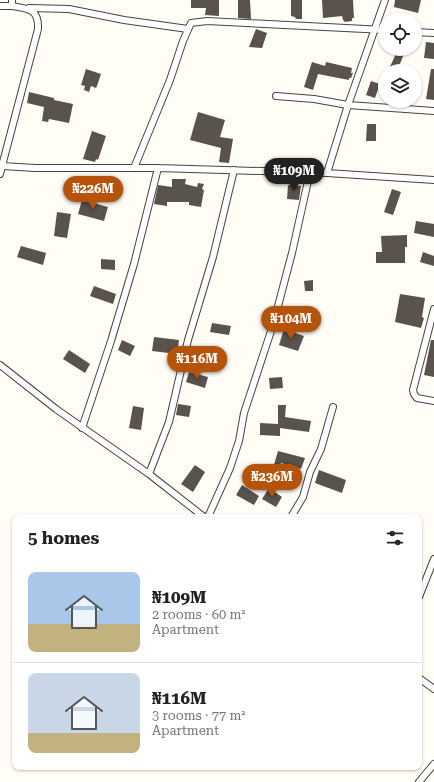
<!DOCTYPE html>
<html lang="en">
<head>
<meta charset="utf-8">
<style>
	body { margin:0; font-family:"Roboto Serif",serif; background:#f2f2f2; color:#222; height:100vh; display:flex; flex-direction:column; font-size:15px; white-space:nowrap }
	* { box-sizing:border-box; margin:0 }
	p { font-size:13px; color:#767676 }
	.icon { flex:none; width:22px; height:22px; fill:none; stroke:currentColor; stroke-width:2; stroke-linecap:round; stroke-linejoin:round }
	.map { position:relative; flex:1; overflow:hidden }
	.sheet { position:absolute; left:12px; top:514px; width:410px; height:256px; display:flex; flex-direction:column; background:#fff; border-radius:8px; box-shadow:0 1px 3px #0004 }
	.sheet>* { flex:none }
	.controls { position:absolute; left:378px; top:12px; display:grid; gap:8px }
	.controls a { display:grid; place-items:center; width:44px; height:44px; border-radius:50%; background:#fff; box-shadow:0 1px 3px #0004; font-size:20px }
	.price { position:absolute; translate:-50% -34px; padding:0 9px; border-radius:14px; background:#b45309; color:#fff; font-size:13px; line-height:26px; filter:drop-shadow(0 1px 2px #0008) }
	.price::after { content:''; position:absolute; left:50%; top:24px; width:12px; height:9px; margin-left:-6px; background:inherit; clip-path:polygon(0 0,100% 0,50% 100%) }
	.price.active { background:#222; color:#fff }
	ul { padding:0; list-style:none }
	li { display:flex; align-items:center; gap:12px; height:100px; padding:0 16px }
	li+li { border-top:1px solid #e0e0e0 }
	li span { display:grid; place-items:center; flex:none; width:112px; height:80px; border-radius:8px; color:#555 }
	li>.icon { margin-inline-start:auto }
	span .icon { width:48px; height:48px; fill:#fffc; stroke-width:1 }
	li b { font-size:17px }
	h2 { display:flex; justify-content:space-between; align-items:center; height:48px; padding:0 16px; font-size:17px }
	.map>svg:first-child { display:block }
	.building { fill:#5a524d }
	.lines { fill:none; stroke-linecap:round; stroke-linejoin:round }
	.minor-casing { stroke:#444; stroke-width:8 }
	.minor { stroke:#fff; stroke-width:6 }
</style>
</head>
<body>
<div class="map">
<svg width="434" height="782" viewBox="0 0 434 782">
	<rect width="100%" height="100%" fill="#fffdf5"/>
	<path class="building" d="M191,0H219V16L205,15L206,8H191Z
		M238,0H250L251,19L238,18Z
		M291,0H302V19H296L295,17L291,16Z
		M322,0H353L354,18H352V21L345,22L343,20L342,16L323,18Z
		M395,0H421L418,13L394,7Z
		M256,29L267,33L262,48L249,47Z
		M426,42L434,43V59L424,58Z
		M398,49H406L397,71H394L389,69Z
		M312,62L325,66L326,62L352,68L351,73H353L351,78H349V80L318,74L313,90L304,87Z
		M86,69L101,74L97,86L96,88L91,86L89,92L84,90L85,86L81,85Z
		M431,69H434V100L426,99Z
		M371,81L380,84L375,98L366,95Z
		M29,92L54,98V100L73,104L69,123L49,119L48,122L42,121L44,107L27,103Z
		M198,112L225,120L220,137L233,139L229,163L219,162L221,148L190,140Z
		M367,124H376V141H366Z
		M92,131L106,136L98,160L96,159L95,162L83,159Z
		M172,179H186L185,184L197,187L198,183L204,184L202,189L204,190L201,207L189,205V202H167V206L154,204L158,185L172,187Z
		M288,185L301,186L299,200L287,199Z
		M392,189L401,192L393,215L384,212Z
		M82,200L108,207L104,221L78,214Z
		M57,212L71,214L67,238L54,236Z
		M416,221L434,224V237L414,233Z
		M407,235V247H405V263H376V252H382L381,236Z
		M21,246L46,253L43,265L17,257Z
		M423,252L434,256V266L420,262Z
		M101,259L115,260V270L101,269Z
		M313,280V291H305L304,281Z
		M94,286L116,294L113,304L90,296Z
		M400,294L425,298L422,317L424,318L421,328L395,322Z
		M212,323L231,326L229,335L210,332Z
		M284,329L304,336L298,351L279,345Z
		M154,337L179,340L177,354L152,351Z
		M122,340L135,346L130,356L118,350Z
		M431,340H434V377L424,375Z
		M69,350L90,364L85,373L63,359Z
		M189,372L208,377L205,388L186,382Z
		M282,377L283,388L270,389L269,378Z
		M178,404L191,406L189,417L176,415Z
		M278,405H286L285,417L311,421L309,432L280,428V436L260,435V423L278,424Z
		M133,406L144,408L141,430L129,428Z
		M278,451L305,458L301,469L281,463L279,482L251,479L252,466L273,468Z
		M195,465L205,472L193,492L181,484Z
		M319,470L346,480L342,493L315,483Z
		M242,485L259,496L254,505L236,495Z
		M269,488L282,497L276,507L262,499Z"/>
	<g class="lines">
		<g class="minor-casing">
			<path id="minor" d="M0,6H12
				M29,8L69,9L124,20L188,29
				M415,32L434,33
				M276,96L314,99L348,105L434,111
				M0,166H2L38,29C39,9 29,9 12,6V0
				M134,168L170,80L183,41L191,23L207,21L385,30
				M327,173L434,180
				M0,174L2,166L35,168H158L327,173L348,105L385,0
				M434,309L413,390L414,394L417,398L434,401
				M0,365L56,409L149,474L204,517
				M82,428L111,341L134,264L158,168
				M149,474L169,422L188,340L213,257L234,170
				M208,517L230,468L239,441L244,413L273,325L292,253L310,172
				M291,517L303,497L310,472L321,449L333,407
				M419,597L434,559
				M419,678L434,689
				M419,782L434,764"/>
		</g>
		<use href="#minor" class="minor"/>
	</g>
</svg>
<div class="controls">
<a><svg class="icon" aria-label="locate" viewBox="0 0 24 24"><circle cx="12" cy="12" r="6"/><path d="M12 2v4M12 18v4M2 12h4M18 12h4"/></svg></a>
<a><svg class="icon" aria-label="layers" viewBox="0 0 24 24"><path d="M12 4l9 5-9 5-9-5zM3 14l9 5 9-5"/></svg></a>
</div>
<b class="price active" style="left:294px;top:192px">₦109M</b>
<b class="price" style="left:93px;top:210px">₦226M</b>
<b class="price" style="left:291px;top:340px">₦104M</b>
<b class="price" style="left:197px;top:380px">₦116M</b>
<b class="price" style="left:272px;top:498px">₦236M</b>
<section class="sheet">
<h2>5 homes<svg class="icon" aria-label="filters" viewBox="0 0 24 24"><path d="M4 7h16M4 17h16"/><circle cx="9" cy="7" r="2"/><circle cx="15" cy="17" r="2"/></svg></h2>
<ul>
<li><span style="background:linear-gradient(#a9c7e8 65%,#c2b280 0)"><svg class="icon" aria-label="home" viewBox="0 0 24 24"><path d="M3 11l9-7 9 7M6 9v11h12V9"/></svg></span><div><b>₦109M</b><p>2 rooms · 60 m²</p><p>Apartment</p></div></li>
<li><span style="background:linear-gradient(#c9d6e8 75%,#c2b280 0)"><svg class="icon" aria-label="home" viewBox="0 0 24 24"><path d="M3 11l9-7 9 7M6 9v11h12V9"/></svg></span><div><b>₦116M</b><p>3 rooms · 77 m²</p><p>Apartment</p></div></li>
</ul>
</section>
</div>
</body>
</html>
